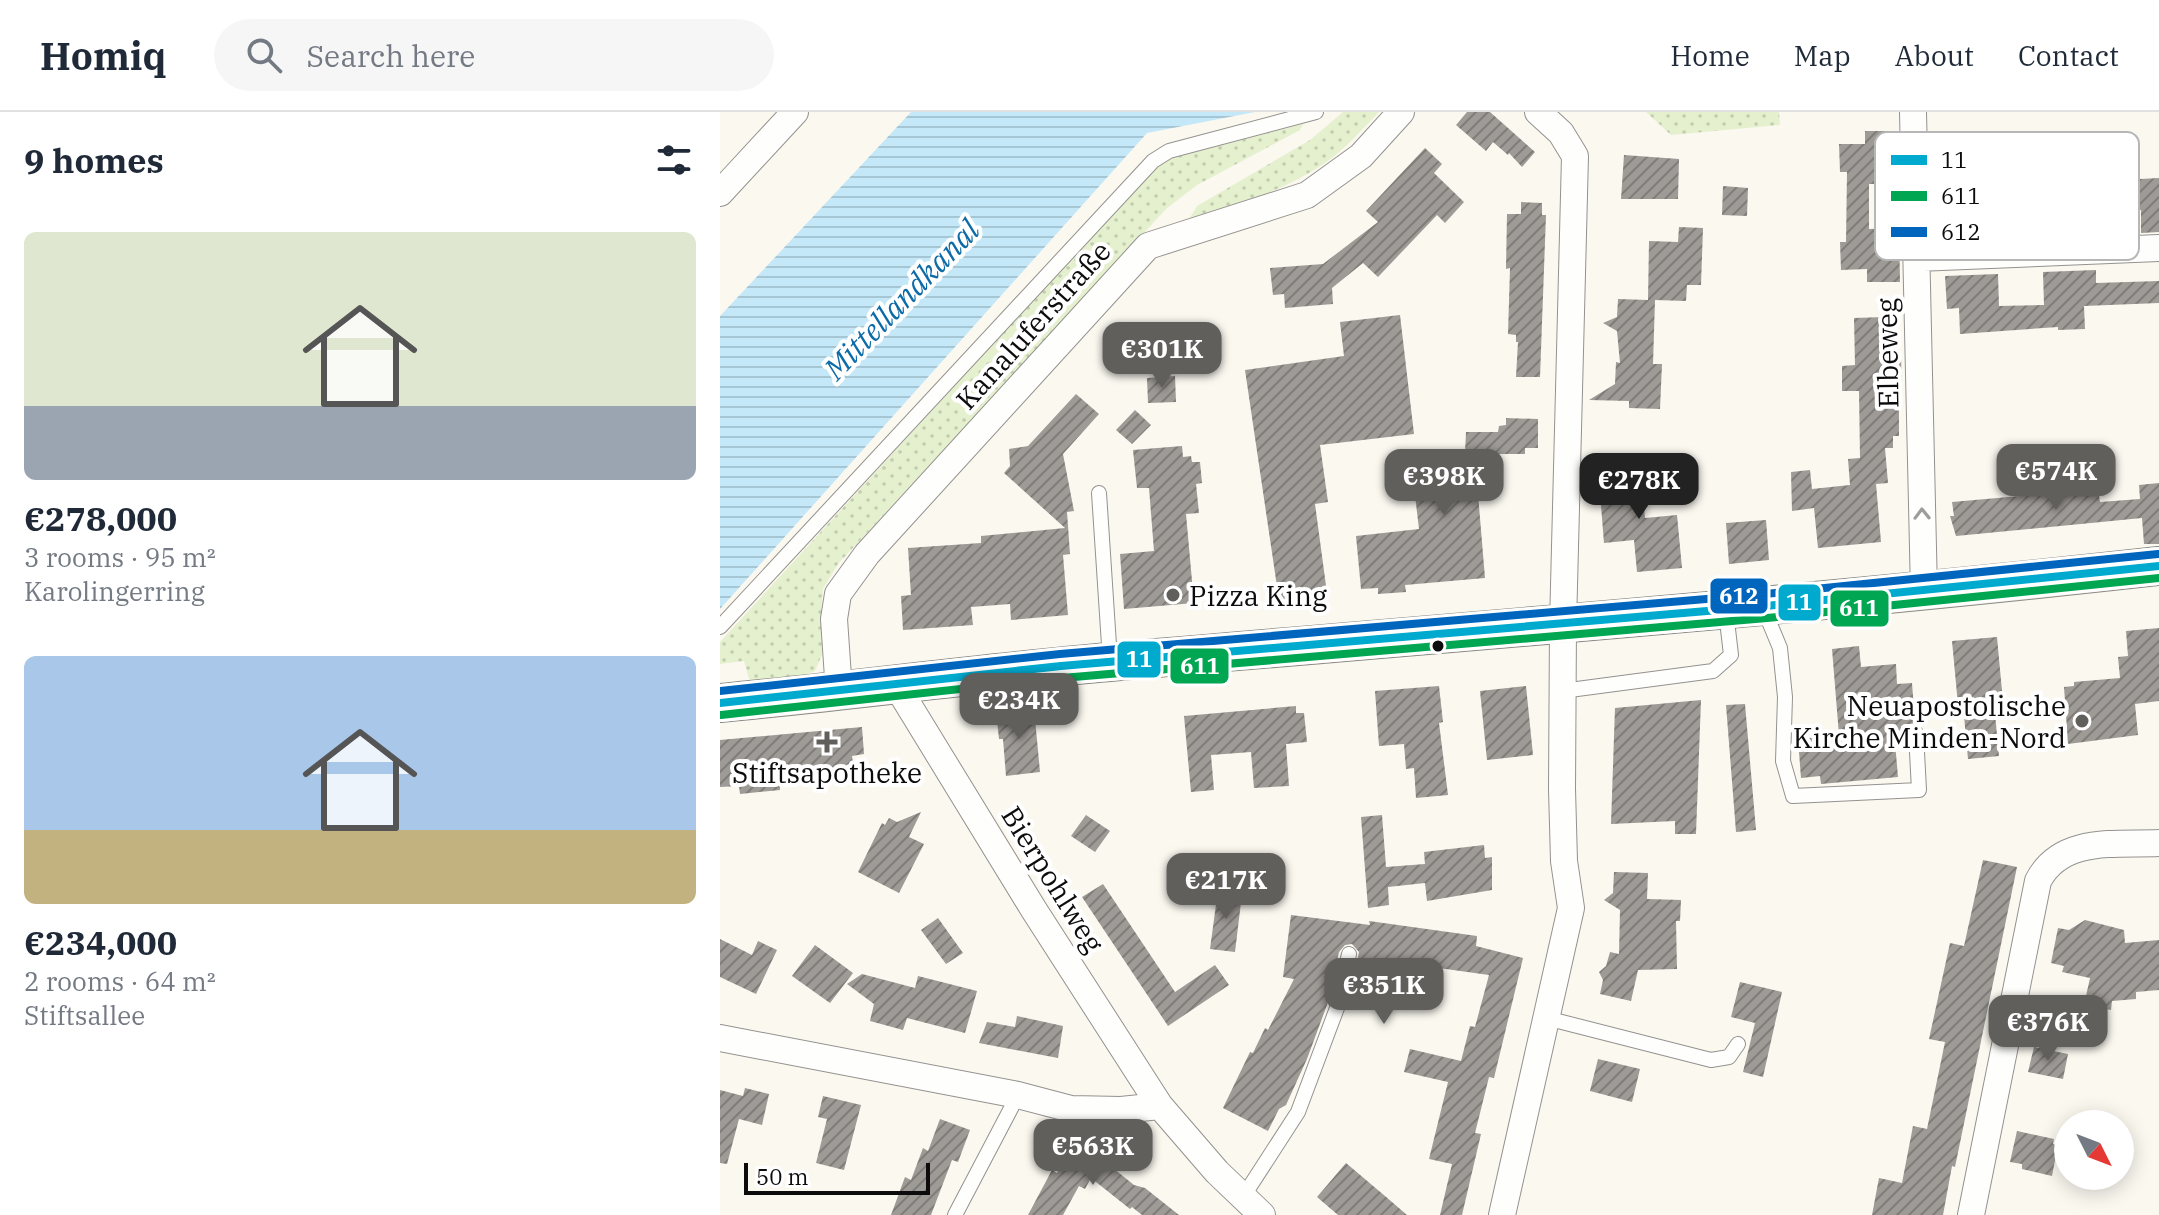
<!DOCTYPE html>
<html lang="en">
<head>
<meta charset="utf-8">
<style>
	body { margin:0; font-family:"IBM Plex Serif",serif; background:#f6f6f7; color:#1f2937; height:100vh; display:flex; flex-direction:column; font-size:30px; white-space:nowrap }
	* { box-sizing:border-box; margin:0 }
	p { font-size:26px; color:#747a83 }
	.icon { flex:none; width:44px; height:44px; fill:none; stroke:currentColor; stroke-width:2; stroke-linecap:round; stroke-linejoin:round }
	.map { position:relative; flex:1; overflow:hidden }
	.panel { display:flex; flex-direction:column; background:#fff; width:720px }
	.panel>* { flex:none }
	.needle { width:52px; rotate:132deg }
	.tools { position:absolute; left:1334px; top:998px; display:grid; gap:16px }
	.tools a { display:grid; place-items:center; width:80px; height:80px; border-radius:50%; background:#fff; box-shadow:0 4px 20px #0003; font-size:40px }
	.scale { position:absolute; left:24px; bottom:20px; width:186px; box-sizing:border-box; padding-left:8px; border:4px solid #0c0c0c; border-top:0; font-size:22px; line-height:28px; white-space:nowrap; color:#0c0c0c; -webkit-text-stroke:6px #fff; paint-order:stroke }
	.price { position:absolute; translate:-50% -68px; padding:0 18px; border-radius:16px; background:#605f5c; color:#fff; font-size:26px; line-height:52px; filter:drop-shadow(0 2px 4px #0008) }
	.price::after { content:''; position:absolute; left:50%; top:48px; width:24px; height:18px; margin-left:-12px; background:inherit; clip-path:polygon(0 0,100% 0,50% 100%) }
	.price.current { background:#222; color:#fff }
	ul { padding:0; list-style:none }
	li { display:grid; align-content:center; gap:16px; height:424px; padding:0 24px }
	li span { display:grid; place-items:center; height:248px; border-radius:12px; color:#555 }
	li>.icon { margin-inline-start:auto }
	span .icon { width:144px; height:144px; fill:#fffc; stroke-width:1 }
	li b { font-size:34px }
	h2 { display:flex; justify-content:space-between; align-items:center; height:96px; padding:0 24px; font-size:34px }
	header { display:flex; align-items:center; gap:48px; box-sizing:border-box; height:112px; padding:0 40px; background:#fff; border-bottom:2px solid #e0e1e3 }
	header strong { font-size:38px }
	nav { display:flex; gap:44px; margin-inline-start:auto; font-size:28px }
	.search { width:560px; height:72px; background:#f6f6f7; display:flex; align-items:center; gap:20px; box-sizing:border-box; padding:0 28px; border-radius:44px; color:#747a83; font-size:30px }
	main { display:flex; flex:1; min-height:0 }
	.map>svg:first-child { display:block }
	.grass { fill:url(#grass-dots) }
	.water { fill:url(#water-rules) }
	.building { fill:url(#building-hatch) }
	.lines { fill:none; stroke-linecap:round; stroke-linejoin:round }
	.service-casing { stroke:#94928f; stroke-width:16 }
	.minor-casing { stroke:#94928f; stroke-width:28 }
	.secondary-casing { stroke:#8a8985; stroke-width:40 }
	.service { stroke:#fefefd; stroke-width:14 }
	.minor { stroke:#fefefd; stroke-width:26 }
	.secondary { stroke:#f5f3e8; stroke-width:38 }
	.bus-1-casing { stroke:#fff; stroke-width:14 }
	.bus-2-casing { stroke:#fff; stroke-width:14 }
	.bus-3-casing { stroke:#fff; stroke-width:14 }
	.bus-1 { stroke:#00a9ce; stroke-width:8 }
	.bus-2 { stroke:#00a651; stroke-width:8 }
	.bus-3 { stroke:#0065bd; stroke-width:8 }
	.oneway { stroke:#9d9d9d }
	.poi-dot { fill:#605f5c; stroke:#fff; stroke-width:3 }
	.bus-dot { fill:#0c0c0c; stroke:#fff; stroke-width:3 }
	.labels { text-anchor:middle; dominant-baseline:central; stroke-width:8; stroke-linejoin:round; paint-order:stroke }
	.street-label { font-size:28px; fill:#0c0c0c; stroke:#fff }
	.poi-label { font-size:28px; fill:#0c0c0c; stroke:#fff; text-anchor:start }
	.water-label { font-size:30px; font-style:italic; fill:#0d6ba7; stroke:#fff }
	.key { fill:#fff; stroke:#b6b6b6; stroke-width:2 }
	.key-label { font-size:22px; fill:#0c0c0c }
	.line-badge { stroke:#fff; stroke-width:3 }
	.badge-label { font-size:22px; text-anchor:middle; font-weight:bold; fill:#fff }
</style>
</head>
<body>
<header>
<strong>Homiq</strong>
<div class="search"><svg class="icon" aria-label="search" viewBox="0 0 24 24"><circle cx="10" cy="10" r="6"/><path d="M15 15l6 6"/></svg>Search here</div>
<nav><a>Home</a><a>Map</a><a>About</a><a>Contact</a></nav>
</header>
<main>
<section class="panel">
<h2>9 homes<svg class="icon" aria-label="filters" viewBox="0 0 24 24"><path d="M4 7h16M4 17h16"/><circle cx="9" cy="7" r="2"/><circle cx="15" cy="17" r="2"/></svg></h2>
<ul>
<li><span style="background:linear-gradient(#dfe7d0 70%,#9aa5b1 0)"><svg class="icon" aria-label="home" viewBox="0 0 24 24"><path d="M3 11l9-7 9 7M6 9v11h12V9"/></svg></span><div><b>€278,000</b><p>3 rooms · 95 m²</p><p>Karolingerring</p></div></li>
<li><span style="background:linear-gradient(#a9c7e8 70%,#c2b280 0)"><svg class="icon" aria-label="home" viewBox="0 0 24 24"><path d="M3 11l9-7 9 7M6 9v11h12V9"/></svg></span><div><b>€234,000</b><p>2 rooms · 64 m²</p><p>Stiftsallee</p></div></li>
</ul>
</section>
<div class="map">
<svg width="1439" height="1103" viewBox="0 0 1439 1103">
	<defs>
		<pattern id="grass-dots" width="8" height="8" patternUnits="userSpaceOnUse" patternTransform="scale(2)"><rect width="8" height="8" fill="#e5f1ce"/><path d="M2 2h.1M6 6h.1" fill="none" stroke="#c3cdb0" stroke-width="1.8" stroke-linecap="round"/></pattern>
		<pattern id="water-rules" width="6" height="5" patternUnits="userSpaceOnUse" patternTransform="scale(2)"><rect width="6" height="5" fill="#c4e8f8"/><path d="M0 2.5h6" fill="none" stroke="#a7c6d3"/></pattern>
		<pattern id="building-hatch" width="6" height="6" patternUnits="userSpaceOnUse" patternTransform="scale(2)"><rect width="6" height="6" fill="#9e9a96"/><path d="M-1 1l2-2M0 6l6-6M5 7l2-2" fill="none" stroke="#7f7c79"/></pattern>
	</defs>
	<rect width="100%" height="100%" fill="#fbf8f0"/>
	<path class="grass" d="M623,0H659C642,18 625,37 605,51C564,79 515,93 468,109L477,94L590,28Z
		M926,0H1059L1060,13L951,23Z
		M583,12L580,18L477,73L446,97L118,452L103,477L101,500L104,538L95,559L69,569L30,570L24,549L0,552V530L433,57L445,48Z"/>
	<path class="water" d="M191,0H535L427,21L0,497V204Z"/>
	<path class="building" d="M747,0H770L815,40L802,55L789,41L788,43L773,30L766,39L736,13Z
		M1145,19H1177L1179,72H1149V117L1179,116L1180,170H1147V157L1121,158L1120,130H1126L1127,60H1120L1119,32H1145Z
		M1367,25L1369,78L1420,76V67L1439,66V120L1421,121V98L1376,100V113L1324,115L1323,104L1279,105V117L1226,119L1225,86L1237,85L1236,59L1276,58L1278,84L1322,82V27Z
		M705,36L722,52L714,61L744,90L725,111L717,103L658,165L643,151L612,176L613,192L565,196L564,182L553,183L550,156L603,152L658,110L646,99Z
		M904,43L959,47L958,87H901Z
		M1003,74L1028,76L1027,104L1002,103Z
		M801,90L822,91V103H826L820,265H796L798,230H796V223L788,222L790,156L786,157L787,102H801Z
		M959,115L983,116L981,173H967L966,189L935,188L933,252H942L940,297L909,296V289L869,288L895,272L896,250L900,251L897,219L883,211L897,205L898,187L928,188L929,129L958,130Z
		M1376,158V171L1439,169V191L1364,194L1365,217L1338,218V215L1240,222L1239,196L1227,197L1225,164L1278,162L1279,194L1324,193L1323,160Z
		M680,203L694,322L600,333L608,390L595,392L607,481L559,488L525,258L624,244L620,210Z
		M1165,205L1166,241L1181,240L1182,290H1179V324H1173V336H1165L1168,371L1156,372L1161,430L1098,436L1094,396L1072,399L1071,360L1090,358L1092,377L1130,373L1128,347L1140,346L1139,279H1122V254L1135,253L1134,206Z
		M480,226L482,252L462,254L460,228Z
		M455,264L456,290L428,291L427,266Z
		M356,282L379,302L343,342L354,399L347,400L350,442L343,443L348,503L291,508L290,492L251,495L253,513L183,518L181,484L191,483L188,436L261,431V424L345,416L284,361L290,354L289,337L308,334Z
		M415,298L431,313L412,332L396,318Z
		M786,306L818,307V336H805V342H771L774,381L758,382L765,466L685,473L686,480L658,482V476L641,477L636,424L699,417L694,375L713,373L715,341H745L746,320H778L779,314L786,313Z
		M462,334L463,345L471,344L472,350H480L482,371L476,372L479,401L466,402L474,491L404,497L400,442L434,439L429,376H417L413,338Z
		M920,346L925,406L957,403L962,456L917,460L914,428L884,431L880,381L893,380L890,349Z
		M1439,371V432H1424L1422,406L1236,424L1230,404H1234L1232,390L1378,377L1380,390L1420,387L1419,373Z
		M1046,408L1049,448L1009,452L1006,411Z
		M1439,516V589L1415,592L1418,623L1348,632L1344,575L1354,574V570L1400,566L1398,545L1408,544L1406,519Z
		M1277,525L1283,590L1274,591L1279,644L1248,647L1243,593H1238L1232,529Z
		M1139,534L1141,555L1176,552L1177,572L1192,571L1195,611L1181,614V619H1174L1178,665L1101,672L1100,664L1081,666L1078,627L1119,623L1112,537Z
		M719,574L723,610L719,611L728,683L696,686L694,656L686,657L684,632L659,634L655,579Z
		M806,574L813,643L767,648L760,579Z
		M981,588L976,722H955V709L891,712L895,596Z
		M1025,592L1036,718L1016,720L1006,593Z
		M576,594V601H584L587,630L566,632L569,674L534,676L531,640L491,643L494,678L471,680L464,604Z
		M314,596L320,660L286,664L283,627H279L276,599Z
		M142,615L144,642L132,644L134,658L94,661L95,670L60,673V678L20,682L19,674L0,675V628Z
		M201,700L189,725L204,732L179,781L138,760L162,711L165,713L169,706L177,710Z
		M366,703L390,719L375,740L351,724Z
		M662,703L666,755L705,752L704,740L764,733L765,746L772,745V778L707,789L705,771L668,775L669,793L648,796L641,705Z
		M1263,748L1297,755L1235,1055L1232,1054L1223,1103H1152L1159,1066L1182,1071L1193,1014L1207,1017L1225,930L1209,927L1230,831L1244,834Z
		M894,760L928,761L927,787L961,788L960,809H956L957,857L918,858L911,889L880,882L883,868L879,860L886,854L890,840L899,842L900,798L884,788L893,781Z
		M383,772L455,880L495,853L509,873L448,914L362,785Z
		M498,778L522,782L515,840L490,837Z
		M571,803L650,813L649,809L757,824L756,834L803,846L774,966L769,965L755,1021L761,1022L742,1103H720L732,1052L709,1047L728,970L684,960L690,937L741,949L750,914L755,915L769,863L697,853L691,894L629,886L639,840L632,832L625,833L619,840L607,893L587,947L566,993L559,997L548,1019L503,996L530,940L533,941L545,916L548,918L574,867L563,865Z
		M218,806L243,841L226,852L201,818Z
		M1365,808L1404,818L1405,831L1439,828V878L1416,880V887L1392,889L1391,898L1369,894L1370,885L1366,884L1370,866L1342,860L1344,854L1331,851L1338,816L1349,818Z
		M0,827L32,843L38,829L57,838L36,882L0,865Z
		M95,833L133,861L110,891L72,864Z
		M142,862L195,876L198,864L257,879L245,921L187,906L183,918L150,909L154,892L127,872Z
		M1020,870L1062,880L1043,965L1023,960L1035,911L1011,905Z
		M297,904L343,914L338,946L259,931L267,910L295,915Z
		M1314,935L1348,942L1343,967L1308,960Z
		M878,947L920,957L912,990L870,979Z
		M25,976L49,982L42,1013L19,1007L7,1052L0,1051V978L23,984Z
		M103,984L141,993L124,1058L96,1051L107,1007L98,1005Z
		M220,1007L250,1018L238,1050L232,1048L211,1103H171L185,1065L191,1068L203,1036L208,1039Z
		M1297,1019L1334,1027L1333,1032L1338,1033L1332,1064L1302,1057V1052L1290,1050Z
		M353,1032L383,1048L414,1073L425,1076L459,1103H422L412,1095L410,1097L371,1066L365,1077L359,1074L343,1103H308L332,1058L337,1061Z
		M626,1051L665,1084L687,1103H618L597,1085Z"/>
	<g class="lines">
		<g class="service-casing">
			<path id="service" d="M379,381L390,548
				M1043,495L1060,536L1065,585L1063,649L1073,684L1199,678L1196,621
				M0,515L433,49L449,39L596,0
				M842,579L993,559L1011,543L1006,500
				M826,906L991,948L1009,945L1018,932
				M523,1085L578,1000L617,896L629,842
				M235,1103L298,983"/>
		</g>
		<g class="minor-casing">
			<path id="minor" d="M1193,0L1204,480
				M0,81L75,0
				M1197,146L1439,136
				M175,571L314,798L440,994L497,1060L542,1103
				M119,580L114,507L118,482L147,442L428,134L587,83L641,44L681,0
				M0,926L298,983L351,997L401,998L440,994
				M782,1103L851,796L844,749L842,677L843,513L855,44L841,21L818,0
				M1251,1103L1318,769C1341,724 1396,733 1439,731"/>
		</g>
		<g class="secondary-casing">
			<path id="secondary" d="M0,591C130,579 260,561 390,550C740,520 1090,493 1439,454"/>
		</g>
		<use href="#service" class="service"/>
		<use href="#minor" class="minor"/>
		<use href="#secondary" class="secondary"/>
		<g class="bus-1-casing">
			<path id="bus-1" d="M0,591L341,554L1046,494L1439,454"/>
		</g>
		<g class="bus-2-casing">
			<path id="bus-2" d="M1,603L342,566L1047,506L1439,466"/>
		</g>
		<g class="bus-3-casing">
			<path id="bus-3" d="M0,579L340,542L1045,482L1438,442"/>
		</g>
		<use href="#bus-1" class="bus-1"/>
		<use href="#bus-2" class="bus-2"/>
		<use href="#bus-3" class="bus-3"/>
	</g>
	<defs><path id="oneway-chevron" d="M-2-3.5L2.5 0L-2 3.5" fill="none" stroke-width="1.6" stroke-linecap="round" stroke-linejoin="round" transform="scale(2)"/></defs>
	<use class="oneway" href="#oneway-chevron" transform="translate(1202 402) rotate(-91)"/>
	<g class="poi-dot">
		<circle cx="453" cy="483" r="8"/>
		<circle cx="1362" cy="609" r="8"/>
		<path d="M103 618h8v8h8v8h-8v8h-8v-8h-8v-8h8z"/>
	</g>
	<circle class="bus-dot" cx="718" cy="534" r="7"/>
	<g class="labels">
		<g class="street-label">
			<text transform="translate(313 213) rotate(-48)">Kanaluferstraße</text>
			<text transform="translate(1167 241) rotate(-91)">Elbeweg</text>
			<text transform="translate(333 767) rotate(58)">Bierpohlweg</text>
		</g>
		<g class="poi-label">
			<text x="469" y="483">Pizza King</text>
			<text x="1346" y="593" text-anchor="end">Neuapostolische<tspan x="1346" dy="32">Kirche Minden-Nord</tspan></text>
			<text x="107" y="660" text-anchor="middle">Stiftsapotheke</text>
		</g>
		<g class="water-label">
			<text transform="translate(181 187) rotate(-46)">Mittellandkanal</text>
		</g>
	</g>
	<rect x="1155" y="20" width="264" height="128" rx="12" class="key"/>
	<rect x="1171" y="43" width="36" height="10" fill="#00a9ce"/>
	<rect x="1171" y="79" width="36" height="10" fill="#00a651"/>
	<rect x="1171" y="115" width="36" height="10" fill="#0065bd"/>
	<g class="key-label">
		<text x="1221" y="56">11</text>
		<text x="1221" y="92">611</text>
		<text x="1221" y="128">612</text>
	</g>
	<g class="line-badge">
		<rect x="989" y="465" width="60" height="38" rx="8" fill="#0065bd"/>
		<rect x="1057" y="471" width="45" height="39" rx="8" fill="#00a9ce"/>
		<rect x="1109" y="477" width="61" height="39" rx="8" fill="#00a651"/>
		<rect x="396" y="528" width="46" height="39" rx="8" fill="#00a9ce"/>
		<rect x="449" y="535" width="61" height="38" rx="8" fill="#00a651"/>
	</g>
	<g class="badge-label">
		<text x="1019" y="492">612</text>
		<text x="1079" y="498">11</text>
		<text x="1139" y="504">611</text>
		<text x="419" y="555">11</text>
		<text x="480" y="562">611</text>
	</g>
</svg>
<div class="tools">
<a><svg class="needle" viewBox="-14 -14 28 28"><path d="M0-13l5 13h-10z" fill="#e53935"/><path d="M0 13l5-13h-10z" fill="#747a83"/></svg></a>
</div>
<div class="scale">50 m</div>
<b class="price" style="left:442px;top:278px">€301K</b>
<b class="price" style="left:1336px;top:400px">€574K</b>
<b class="price" style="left:724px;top:405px">€398K</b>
<b class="price current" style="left:919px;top:409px">€278K</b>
<b class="price" style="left:299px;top:629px">€234K</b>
<b class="price" style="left:506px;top:809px">€217K</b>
<b class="price" style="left:664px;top:914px">€351K</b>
<b class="price" style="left:1328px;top:951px">€376K</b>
<b class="price" style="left:373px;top:1075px">€563K</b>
</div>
</main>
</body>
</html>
